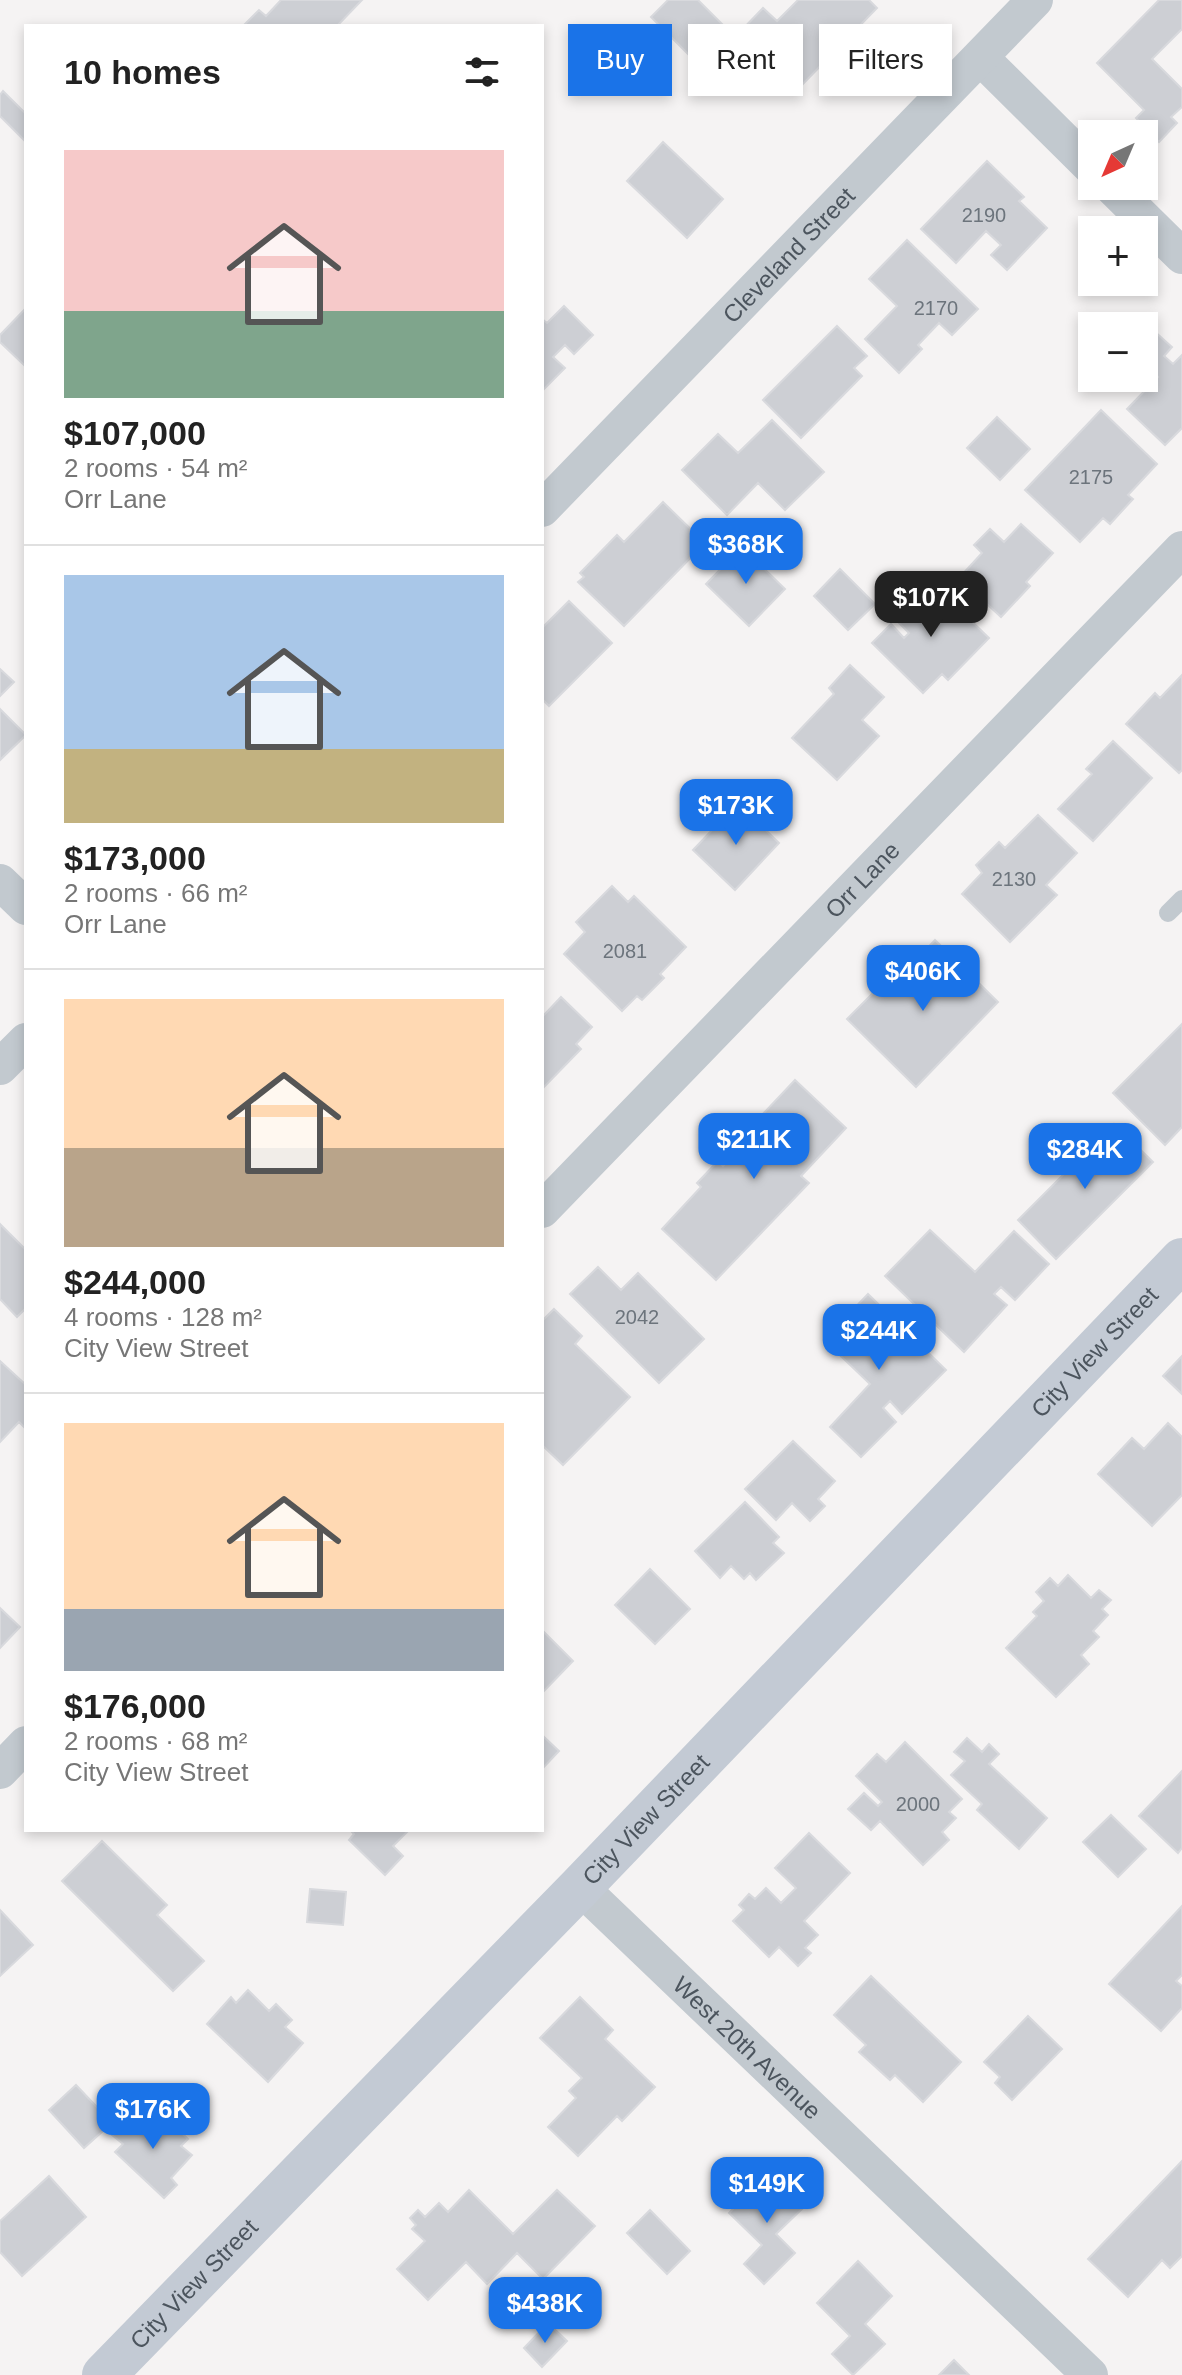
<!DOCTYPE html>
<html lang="en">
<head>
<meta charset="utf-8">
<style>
	body { margin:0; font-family:Arial,sans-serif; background:#f2f2f2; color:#222; height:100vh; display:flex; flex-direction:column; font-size:30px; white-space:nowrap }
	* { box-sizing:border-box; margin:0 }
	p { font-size:26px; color:#767676 }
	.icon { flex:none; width:44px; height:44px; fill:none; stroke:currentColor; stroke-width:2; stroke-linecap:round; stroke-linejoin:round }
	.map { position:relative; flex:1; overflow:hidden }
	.sheet { position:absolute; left:24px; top:24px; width:520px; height:1808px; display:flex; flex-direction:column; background:#fff; border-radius:0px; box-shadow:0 4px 12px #0003 }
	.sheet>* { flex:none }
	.guide { position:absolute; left:568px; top:24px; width:494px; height:72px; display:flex; gap:16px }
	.needle { width:52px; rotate:224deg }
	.buttons { position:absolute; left:1078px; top:120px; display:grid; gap:16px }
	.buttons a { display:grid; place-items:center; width:80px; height:80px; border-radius:0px; background:#fff; box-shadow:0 4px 12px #0003; font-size:40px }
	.price { position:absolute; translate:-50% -68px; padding:0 18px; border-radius:16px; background:#1a73e8; color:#fff; font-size:26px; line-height:52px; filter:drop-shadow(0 2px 4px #0008) }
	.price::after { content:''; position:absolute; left:50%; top:48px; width:24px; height:18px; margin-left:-12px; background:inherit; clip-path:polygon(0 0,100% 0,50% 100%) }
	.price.active { background:#222; color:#fff }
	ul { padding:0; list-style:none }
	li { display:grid; align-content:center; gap:16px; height:424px; padding:0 40px }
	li+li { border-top:2px solid #e0e0e0 }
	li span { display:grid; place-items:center; height:248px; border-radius:0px; color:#555 }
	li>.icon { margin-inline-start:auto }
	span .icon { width:144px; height:144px; fill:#fffc; stroke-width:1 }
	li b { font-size:34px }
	h2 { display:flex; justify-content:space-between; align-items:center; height:96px; padding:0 40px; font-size:34px }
	.pill { padding:0 28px; border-radius:0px; background:#fff; box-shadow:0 4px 12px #0003; font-size:28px; line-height:72px }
	.pill.active { background:#1a73e8; color:#fff }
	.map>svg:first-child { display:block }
	.building { fill:#cdcfd4; stroke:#d8d9dd; stroke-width:2 }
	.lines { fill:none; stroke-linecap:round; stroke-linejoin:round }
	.lane { stroke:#c2c9cf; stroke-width:18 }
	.street { stroke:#c2c9cf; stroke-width:36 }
	.secondary { stroke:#c3cad4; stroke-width:44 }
	.labels { text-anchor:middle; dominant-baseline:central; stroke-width:8; stroke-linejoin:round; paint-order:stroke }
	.number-label { font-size:20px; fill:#6c747c }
	.street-label { font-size:24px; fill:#4c555e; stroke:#fff }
</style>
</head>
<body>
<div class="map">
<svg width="1182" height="2375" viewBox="0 0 1182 2375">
	<rect width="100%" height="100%" fill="#f5f3f3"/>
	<path class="building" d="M281,0H362L337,26H243L259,10L266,16Z
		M668,0H698L732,34L700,66L651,17Z
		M798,0H869L877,8L796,91L738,34L763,8L777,21Z
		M1159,0H1182V29L1152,59L1182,89V107L1171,117L1177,123L1159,142L1136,118L1144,110L1097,63Z
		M3,91L26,114V142L0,116V95Z
		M663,142L723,199L687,238L627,181Z
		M987,161L1024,197L1019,201L1047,228L1007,270L991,255L1001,245L986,231L956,263L921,229Z
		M907,240L978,309L952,335L939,323L918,345L922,349L899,373L865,339L897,306L869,279Z
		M564,306L593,335L574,354L565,345L553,357L565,368L542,391V319L547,323Z
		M26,308V367L0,342V335Z
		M837,326L867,356L854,368L862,376L801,438L763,400Z
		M1153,330L1172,347L1164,356L1173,364L1182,355V428L1165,445L1127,409L1158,377L1151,370L1144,377V340Z
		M1101,410L1157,464L1128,495L1133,499L1110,524L1103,518L1080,542L1025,490Z
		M997,417L1030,449L1000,480L967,448Z
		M772,420L824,472L785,510L758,483L727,515L682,470L718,434L738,453Z
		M663,502L705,543L624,626L578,582L584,577L580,573L617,535L624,542Z
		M1021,524L1053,553L1026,582L1030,586L1001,617L959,578L982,553L974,545L990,529L1004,542Z
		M742,547L785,589L749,626L706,584Z
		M840,569L875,604L848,630L814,596Z
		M931,582L989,638L948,680L942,674L923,693L872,643L891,624L904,638L909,633L895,619Z
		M569,601L612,643L549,706L542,699V628Z
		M850,665L884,697L862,720L879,736L837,780L792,738L834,694L829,688Z
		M0,669L14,682L0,696Z
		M1182,675V770L1179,773L1126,724L1155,693L1160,698Z
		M0,709L26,735L0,760Z
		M1113,741L1152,778L1093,841L1058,809L1092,774L1086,769Z
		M738,803L779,843L735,890L693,850Z
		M1038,815L1077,853L1046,885L1057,895L1010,942L962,894L982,873L976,865L999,842L1005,848Z
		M612,886L628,902L634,896L686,947L660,974L664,978L642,1000L637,996L622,1011L564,954L585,932L576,922Z
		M935,940L998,1002L916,1087L847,1019L887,979L893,985Z
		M561,997L592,1027L576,1044L581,1049L542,1089V1014L544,1015Z
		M1182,1024V1127L1165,1145L1113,1093Z
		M795,1080L846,1128L801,1176L809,1183L716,1280L662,1229L701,1187L697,1183L718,1161L723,1166L749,1140L743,1135Z
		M1114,1124L1153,1162L1056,1259L1018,1220Z
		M0,1224L26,1250V1308L17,1317L0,1299Z
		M930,1230L975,1272L1014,1231L1049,1264L1015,1300L1001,1287L994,1294L1007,1305L964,1352L885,1276Z
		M598,1267L621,1290L638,1273L704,1339L659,1383L570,1294Z
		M868,1294L946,1370L902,1414L890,1401L883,1408L896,1422L861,1457L830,1427L870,1384L824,1340Z
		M554,1309L582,1336L575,1344L630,1397L563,1465L542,1445V1321Z
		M1182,1356V1394L1163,1376Z
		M0,1361L26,1385V1429L19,1422L0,1442Z
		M1168,1423L1182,1437V1495L1152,1526L1098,1474L1132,1438L1144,1449Z
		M793,1441L835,1481L818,1499L825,1506L810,1521L792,1503L776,1520L745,1489Z
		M745,1502L779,1537L773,1543L784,1553L756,1580L750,1573L744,1579L731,1566L720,1578L695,1551Z
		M650,1569L690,1609L655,1644L615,1605Z
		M1068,1575L1091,1598L1099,1590L1111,1600L1102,1609L1108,1615L1093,1631L1099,1637L1081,1655L1089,1664L1056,1697L1006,1648L1037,1616L1033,1612L1044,1601L1036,1592L1050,1578L1058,1586Z
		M0,1608L20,1627L0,1648Z
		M542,1630L573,1661L542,1693Z
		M542,1735L559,1751L542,1769Z
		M967,1738L982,1752L989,1744L999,1754L989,1764L1047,1818L1019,1849L977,1810L982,1804L951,1775L965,1761L954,1752Z
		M905,1742L962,1799L949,1812L956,1818L942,1832L949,1840L923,1865L880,1821L871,1830L848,1809L864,1793L878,1806L882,1802L856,1776L877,1754L886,1762Z
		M1182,1771V1848L1178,1853L1139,1816Z
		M1111,1815L1146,1849L1118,1877L1083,1842Z
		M350,1830H409L393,1846L403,1856L385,1875L349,1840L354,1834Z
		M809,1833L850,1873L804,1921L818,1935L805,1948L811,1953L798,1966L779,1947L769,1957L733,1921L744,1910L739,1905L749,1894L755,1899L766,1888L781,1903L796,1888L775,1868Z
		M102,1841L167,1905L157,1915L204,1961L173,1991L62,1881Z
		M310,1889L346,1892L343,1925L307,1922Z
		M1182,1906V1975L1176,1981L1182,1986V2008L1161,2031L1109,1984Z
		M0,1910L33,1945L0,1976Z
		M871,1976L961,2062L923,2102L895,2075L890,2080L859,2052L866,2045L834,2015Z
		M248,1990L269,2011L276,2004L292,2020L285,2027L303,2043L268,2082L207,2024L231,1997L236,2003Z
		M580,1997L613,2030L605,2039L655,2087L622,2121L617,2116L578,2156L548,2127L576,2098L569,2091L582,2078L540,2038Z
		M1028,2016L1062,2049L1012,2100L995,2083L1000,2077L984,2062Z
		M76,2085L112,2123L84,2148L49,2110Z
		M137,2109L156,2127L165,2117L188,2139L181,2146L192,2155L171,2178L177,2185L164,2198L115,2152L123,2144L112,2135Z
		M1182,2161V2256L1170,2268L1162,2260L1128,2297L1088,2259Z
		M768,2173L803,2208L776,2234L795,2253L764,2284L744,2264L762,2245L729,2213Z
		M49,2176L86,2217L22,2276L0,2252V2221Z
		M469,2190L513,2234L557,2190L595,2226L543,2279L517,2253L487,2284L466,2262L428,2300L397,2269L425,2241L412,2229L416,2225L410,2218L418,2210L425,2217L439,2203L448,2212Z
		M650,2210L690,2251L667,2274L627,2233Z
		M858,2261L892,2296L865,2324L885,2344L853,2375L832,2354L850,2336L817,2303Z
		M548,2323L567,2341L542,2367L524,2348Z
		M954,2360L969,2375H939Z"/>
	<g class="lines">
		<path class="lane" d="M1168,913L1182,899"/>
		<g class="street">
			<path d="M981,58L1092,168"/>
			<path d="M1111,186L1182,256"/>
			<path id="s1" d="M542,509L1035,0"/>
			<path d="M0,882L26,907"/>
			<path d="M0,1067L26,1041"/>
			<path id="s2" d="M542,1210L1182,549"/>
			<path d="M0,1771L26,1744"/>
			<path id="s3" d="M580,1887L1090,2375"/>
		</g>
		<path class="secondary" id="s4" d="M104,2375L580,1887L1182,1260"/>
	</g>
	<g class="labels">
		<g class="number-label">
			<text x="984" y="215">2190</text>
			<text x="936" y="308">2170</text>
			<text x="1091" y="477">2175</text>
			<text x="1014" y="879">2130</text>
			<text x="625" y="951">2081</text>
			<text x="637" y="1317">2042</text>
			<text x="918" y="1804">2000</text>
		</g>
		<g class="street-label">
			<text stroke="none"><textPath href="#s1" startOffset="354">Cleveland Street</textPath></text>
			<text stroke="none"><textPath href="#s2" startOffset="460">Orr Lane</textPath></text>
			<text stroke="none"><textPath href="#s4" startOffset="1424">City View Street</textPath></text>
			<text stroke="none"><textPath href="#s4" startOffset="776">City View Street</textPath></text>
			<text stroke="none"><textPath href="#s3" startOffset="232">West 20th Avenue</textPath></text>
			<text stroke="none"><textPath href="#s4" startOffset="128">City View Street</textPath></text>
		</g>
	</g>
</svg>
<div class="buttons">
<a><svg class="needle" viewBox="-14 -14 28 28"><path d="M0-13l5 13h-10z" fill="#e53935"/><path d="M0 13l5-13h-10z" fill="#767676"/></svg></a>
<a>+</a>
<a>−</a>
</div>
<b class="price" style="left:746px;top:586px">$368K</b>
<b class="price active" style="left:931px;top:639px">$107K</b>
<b class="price" style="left:736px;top:847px">$173K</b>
<b class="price" style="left:923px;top:1013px">$406K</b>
<b class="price" style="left:754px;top:1181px">$211K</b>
<b class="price" style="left:1085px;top:1191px">$284K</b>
<b class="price" style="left:879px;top:1372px">$244K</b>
<b class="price" style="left:153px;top:2151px">$176K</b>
<b class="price" style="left:767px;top:2225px">$149K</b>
<b class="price" style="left:545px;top:2345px">$438K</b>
<div class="guide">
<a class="pill active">Buy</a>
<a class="pill">Rent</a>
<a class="pill">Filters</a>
</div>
<section class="sheet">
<h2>10 homes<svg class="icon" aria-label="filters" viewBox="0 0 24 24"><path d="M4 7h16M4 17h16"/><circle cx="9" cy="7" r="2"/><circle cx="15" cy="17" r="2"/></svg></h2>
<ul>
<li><span style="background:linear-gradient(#f6c9c9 65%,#7fa58c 0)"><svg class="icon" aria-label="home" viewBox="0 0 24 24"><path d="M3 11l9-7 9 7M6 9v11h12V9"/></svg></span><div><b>$107,000</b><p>2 rooms · 54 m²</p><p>Orr Lane</p></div></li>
<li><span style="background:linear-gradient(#a9c7e8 70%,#c2b280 0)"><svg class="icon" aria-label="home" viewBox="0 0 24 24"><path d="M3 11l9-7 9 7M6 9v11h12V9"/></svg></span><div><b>$173,000</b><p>2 rooms · 66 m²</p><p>Orr Lane</p></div></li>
<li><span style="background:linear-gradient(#ffd9b3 60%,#b9a48a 0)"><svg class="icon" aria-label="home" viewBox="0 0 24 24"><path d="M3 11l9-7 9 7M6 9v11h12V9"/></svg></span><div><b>$244,000</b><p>4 rooms · 128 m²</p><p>City View Street</p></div></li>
<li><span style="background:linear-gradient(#ffd9b3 75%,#9aa5b1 0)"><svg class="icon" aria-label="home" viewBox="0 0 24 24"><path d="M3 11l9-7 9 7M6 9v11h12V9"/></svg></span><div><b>$176,000</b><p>2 rooms · 68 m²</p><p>City View Street</p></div></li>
</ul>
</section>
</div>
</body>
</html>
